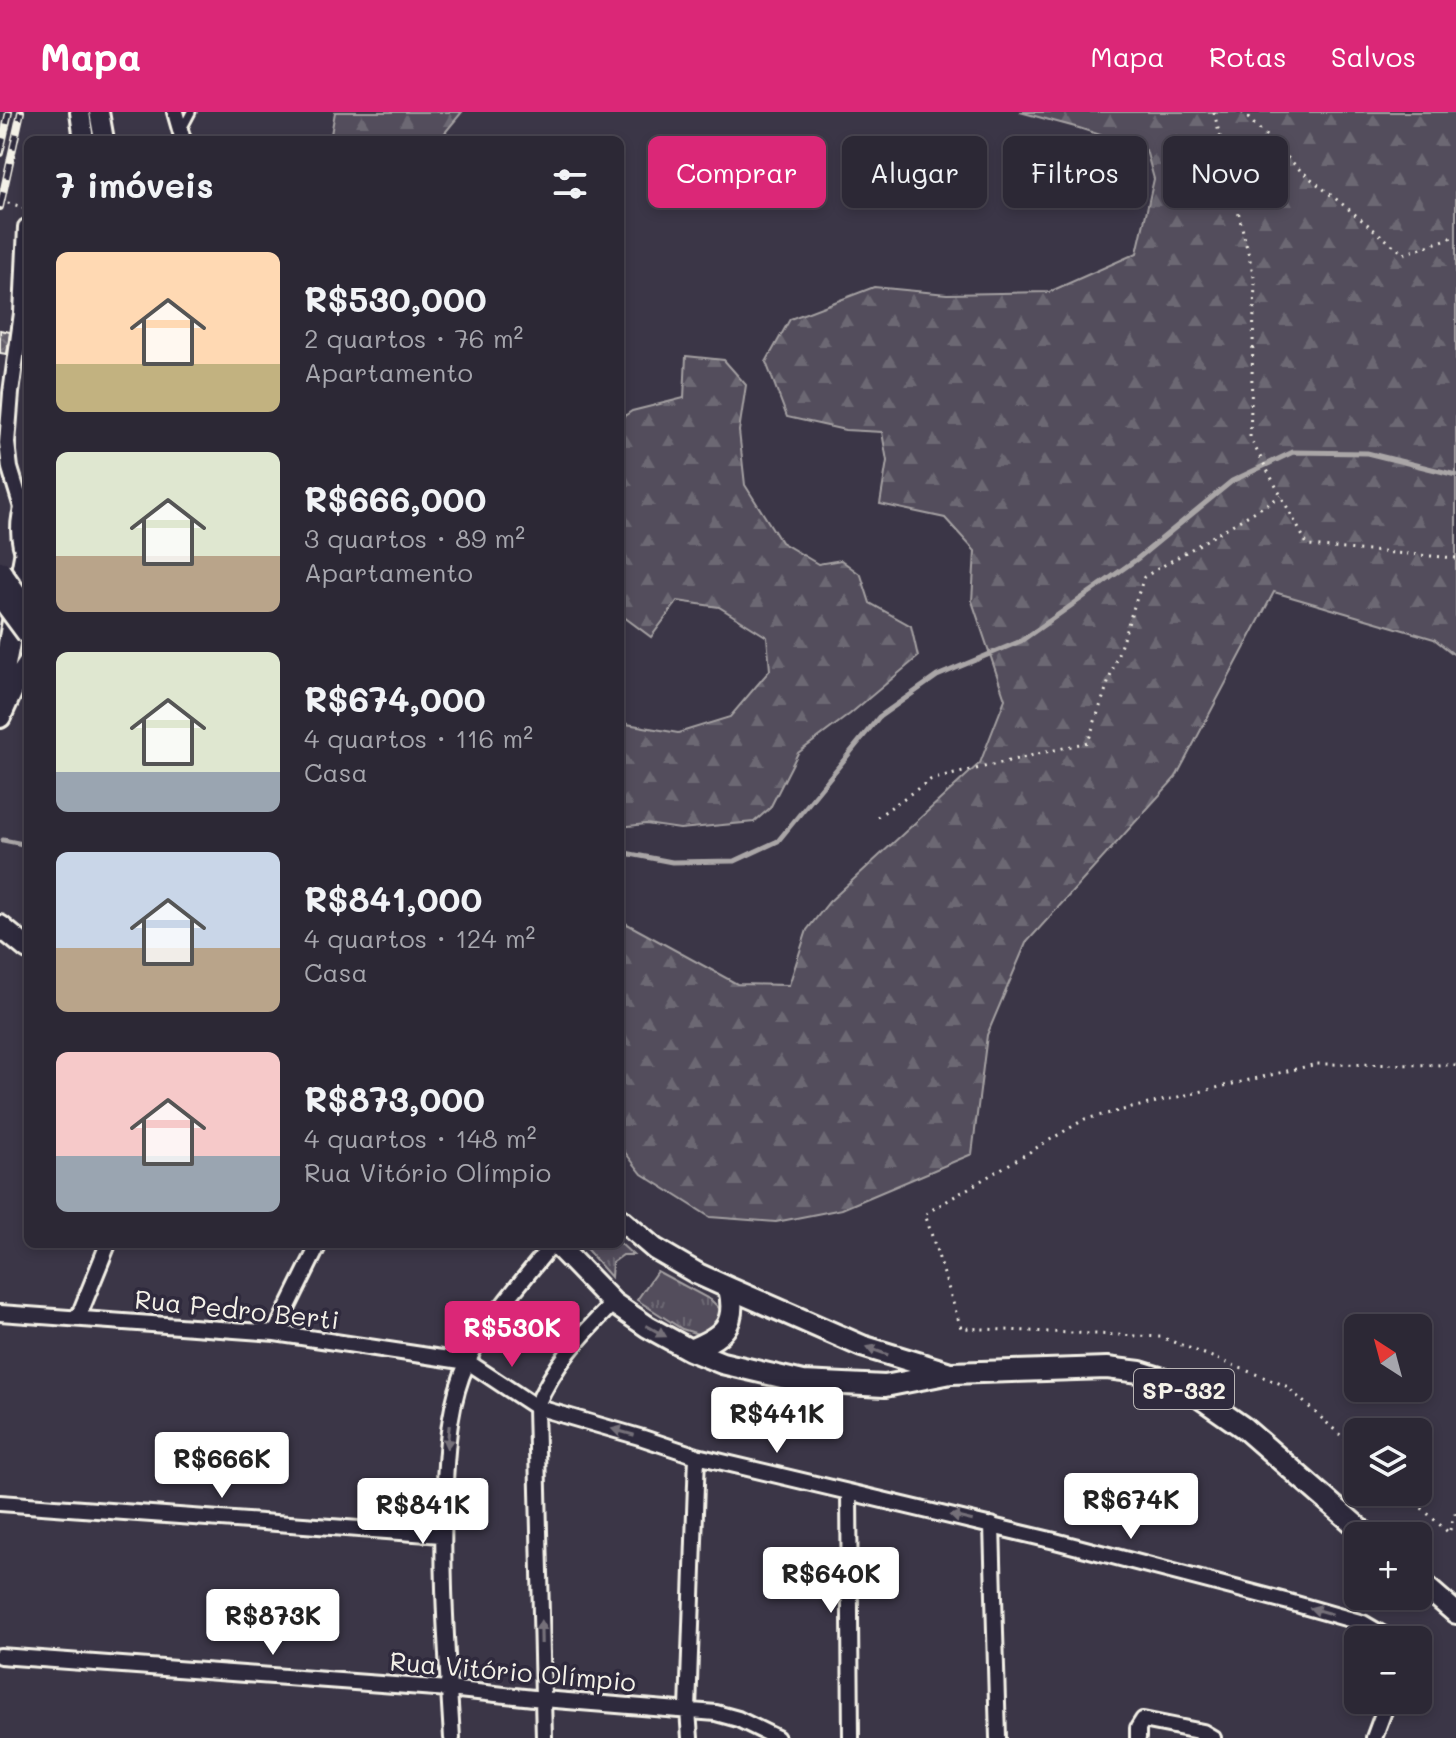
<!DOCTYPE html>
<html lang="pt">
<head>
<meta charset="utf-8">
<style>
	body { margin:0; font-family:Mali,sans-serif; background:#383441; color:#f1f3f6; height:100vh; display:flex; flex-direction:column; font-size:30px; white-space:nowrap }
	* { box-sizing:border-box; margin:0 }
	p { font-size:26px; color:#a6a6ad }
	.icon { flex:none; width:44px; height:44px; fill:none; stroke:currentColor; stroke-width:2; stroke-linecap:round; stroke-linejoin:round }
	.map { position:relative; flex:1; overflow:hidden }
	.sheet { position:absolute; left:24px; top:24px; width:600px; height:1112px; display:flex; flex-direction:column; background:#2c2835; border-radius:12px; box-shadow:0 4px 12px #0003,0 0 0 2px #484450 }
	.sheet>* { flex:none }
	.banner { position:absolute; left:648px; top:24px; width:688px; height:72px; display:flex; gap:16px }
	.needle { width:52px; rotate:324deg }
	.tools { position:absolute; left:1344px; top:1202px; display:grid; gap:16px }
	.tools a { display:grid; place-items:center; width:88px; height:88px; border-radius:12px; background:#2c2835; box-shadow:0 4px 12px #0003,0 0 0 2px #484450; font-size:40px }
	.price { position:absolute; translate:-50% -68px; padding:0 18px; border-radius:8px; background:#fff; color:#222; font-size:26px; line-height:52px; filter:drop-shadow(0 2px 4px #0008) }
	.price::after { content:''; position:absolute; left:50%; top:48px; width:24px; height:18px; margin-left:-12px; background:inherit; clip-path:polygon(0 0,100% 0,50% 100%) }
	.price.on { background:#db2777; color:#fff }
	ul { padding:0; list-style:none }
	li { display:flex; align-items:center; gap:24px; height:200px; padding:0 32px }
	li span { display:grid; place-items:center; flex:none; width:224px; height:160px; border-radius:12px; color:#555 }
	li>.icon { margin-inline-start:auto }
	span .icon { width:96px; height:96px; fill:#fffc; stroke-width:1 }
	li b { font-size:34px }
	h2 { display:flex; justify-content:space-between; align-items:center; height:96px; padding:0 32px; font-size:34px }
	.pill { padding:0 28px; border-radius:12px; background:#2c2835; box-shadow:0 4px 12px #0003,0 0 0 2px #484450; font-size:28px; line-height:72px }
	.pill.on { background:#db2777; color:#fff }
	header { display:flex; align-items:center; gap:48px; box-sizing:border-box; height:112px; padding:0 40px; background:#db2777; color:#fff }
	header strong { font-size:38px }
	nav { display:flex; gap:44px; margin-inline-start:auto; font-size:28px }
	.map>svg:first-child { display:block }
	.grass { fill:url(#grass-tufts); stroke:#a4a0a2; stroke-width:2 }
	.forest { fill:url(#forest-firs); stroke:#a4a0a2; stroke-width:2 }
	.lines { fill:none; stroke-linecap:round; stroke-linejoin:round }
	.stream { stroke:#aaa6a7; stroke-width:5 }
	.building { fill:url(#building-cross-hatch); stroke:#f4f1e8; stroke-width:2 }
	.lane-casing { stroke:#f4f1e8; stroke-width:13 }
	.street-casing { stroke:#f4f1e8; stroke-width:20 }
	.secondary-casing { stroke:#f4f1e8; stroke-width:24 }
	.primary-casing { stroke:#f4f1e8; stroke-width:26 }
	.path { stroke:#f4f1e8; stroke-width:3; stroke-dasharray:2 6; stroke-linecap:butt }
	.lane { stroke:#2f2a3d; stroke-width:7 }
	.street { stroke:#2f2a3d; stroke-width:14 }
	.secondary { stroke:#2f2a3d; stroke-width:18 }
	.primary { stroke:#2f2a3d; stroke-width:20 }
	.rail-casing { stroke:#f4f1e8; stroke-width:8 }
	.rail { stroke:#2f2a3d; stroke-width:5; stroke-dasharray:15; stroke-linecap:butt }
	.primary-bridge-casing { stroke:#f4f1e8; stroke-width:26; stroke-linecap:butt }
	.primary-bridge { stroke:#2f2a3d; stroke-width:20 }
	.oneway { fill:#747079 }
	.labels { text-anchor:middle; dominant-baseline:central; stroke-width:7; stroke-linejoin:round; paint-order:stroke }
	.shield { fill:#2f2a3d; stroke:#b9b5b5; stroke-width:2 }
	.shield-label { font-size:24px; font-weight:bold; fill:#f4f1e8 }
	.street-label { font-size:26px; fill:#f4f1e8; stroke:#2f2a3d }
</style>
</head>
<body>
<header>
<strong>Mapa</strong>
<nav><a>Mapa</a><a>Rotas</a><a>Salvos</a></nav>
</header>
<div class="map">
<svg width="1456" height="1626" viewBox="0 0 1456 1626">
	<defs>
		<pattern id="grass-tufts" width="24" height="20" patternUnits="userSpaceOnUse" patternTransform="scale(2)"><rect width="24" height="20" fill="#534e5c"/><path d="M3 7l-1-3M5 7V3M7 7l1-3M15 17l-1-3M17 17v-4M19 17l1-3" fill="none" stroke="#6c6873"/></pattern>
		<pattern id="forest-firs" width="22" height="20" patternUnits="userSpaceOnUse" patternTransform="scale(2)"><rect width="22" height="20" fill="#534e5c"/><path d="M5 1l3.5 6h-7zM16 11l3.5 6h-7z" fill="#6c6873"/></pattern>
		<pattern id="building-cross-hatch" width="8" height="8" patternUnits="userSpaceOnUse" patternTransform="scale(2)"><rect width="8" height="8" fill="#65616c"/><path d="M0 0l8 8M0 8l8-8" fill="none" stroke="#7c7881"/></pattern>
	</defs>
	<rect width="100%" height="100%" fill="#3b3647"/>
	<filter id="ink" filterUnits="userSpaceOnUse"><feTurbulence type="fractalNoise" baseFrequency=".0125" numOctaves="2"/><feDisplacementMap in="SourceGraphic" scale="16" xChannelSelector="R" yChannelSelector="G"/><feConvolveMatrix kernelMatrix="1 2 1 2 8 2 1 2 1" color-interpolation-filters="sRGB"/></filter>
	<g filter="url(#ink)">
		<path class="grass" d="M620,1131L633,1143H623L612,1151L611,1165L582,1132Z
			M657,1159L711,1188L723,1200L708,1225L682,1217L637,1188Z"/>
		<path class="forest" d="M335,0H462L439,28H330Z
			M1020,0H1456V544L1434,527L1274,480L1176,665L1026,831L987,923L972,1042L842,1097L776,1110L710,1105L642,1062L620,1034V808L737,872L789,873L807,818L829,790L980,651L1005,587L972,489L975,439L945,406L880,392L887,349L882,320L845,318L787,305L766,250L790,207L874,175L947,182L1049,180L1137,141L1154,67L1146,38L1079,16Z
			M686,244L724,248L746,273L739,319L745,373L781,430L818,452L841,448L861,463L870,491L911,514L918,545L850,602L798,641L770,696L754,710L680,717L646,712L620,715V606L627,612L678,621L730,605L770,558L767,525L719,495L678,489L651,525L620,502V307L632,299L684,286Z"/>
		<g class="lines">
			<path class="stream" d="M3,728L28,733
				M620,740L672,750L735,749L778,729L879,605L937,564L1021,529L1137,447L1232,369L1293,340L1367,341L1456,363"/>
		</g>
		<path class="building" d="M0,218L10,220L7,242L0,241Z"/>
		<g class="lines">
			<g class="lane-casing">
				<path id="lane" d="M182,17L191,0"/>
			</g>
			<g class="street-casing">
				<path id="street" d="M175,0L183,28
					M23,399L10,356L7,331L11,281L22,201L26,115
					M0,1201L275,1221L468,1250L536,1295L643,1326L697,1344L1055,1429L1289,1490L1363,1511L1392,1528
					M78,1206L108,1132
					M275,1221L319,1132
					M849,1380L851,1626
					M0,1391L442,1423
					M992,1413L998,1626
					M0,1544L449,1577L543,1587L716,1601L738,1607L777,1626
					M452,1626C447,1541 440,1455 445,1370C447,1329 450,1289 467,1251C487,1207 522,1170 552,1132
					M544,1626L536,1295C555,1251 580,1225 613,1191
					M690,1626L688,1598L697,1344
					M1138,1626V1616L1143,1608L1203,1620L1213,1626
					M1374,1626L1388,1588"/>
			</g>
			<g class="secondary-casing">
				<path id="secondary" d="M80,0L84,28
					M99,0L104,28
					M28,386C19,406 19,428 28,449"/>
			</g>
			<g class="primary-casing">
				<path id="primary" d="M0,580L25,444
					M0,605L14,574L28,553
					M0,814L28,837
					M620,1107L655,1137L698,1162L729,1176L862,1234L947,1260
					M556,1132L613,1191L648,1215L690,1238L722,1251L803,1270L885,1274L951,1261L1107,1256L1140,1260L1166,1268L1195,1282L1244,1316L1368,1424
					M690,1238C722,1225 738,1214 729,1176
					M1418,1468L1456,1501"/>
			</g>
			<path class="path" d="M1214,0L1255,169L1250,326L1308,434L1456,446
				M1242,0L1300,58L1404,142L1456,124
				M0,89L23,95L24,103
				M877,705L930,668L1088,630L1144,465L1281,384
				M1358,1339L1286,1274L1161,1225L961,1216L925,1102L1085,1007L1317,952L1456,953
				M1404,1380L1449,1421L1456,1398"/>
			<use href="#lane" class="lane"/>
			<use href="#street" class="street"/>
			<use href="#secondary" class="secondary"/>
			<use href="#primary" class="primary"/>
			<g class="rail-casing">
				<path id="rail" d="M0,41L9,0
					M0,95L21,0"/>
			</g>
			<use href="#rail" class="rail"/>
			<g class="primary-bridge-casing">
				<path id="primary-bridge" d="M0,459L28,499
					M0,484L28,522"/>
			</g>
			<use href="#primary-bridge" class="primary-bridge"/>
		</g>
		<defs><path id="oneway-solid" d="M-6-.8H1V-3.2L6.5 0L1 3.2V.8H-6Z" transform="scale(2)"/></defs>
		<g class="oneway">
			<use href="#oneway-solid" transform="translate(656 1219) rotate(29)"/>
			<use href="#oneway-solid" transform="translate(877 1239) rotate(-160)"/>
			<use href="#oneway-solid" transform="translate(623 1320) rotate(-164)"/>
			<use href="#oneway-solid" transform="translate(448 1325) rotate(96)"/>
			<use href="#oneway-solid" transform="translate(961 1406) rotate(-167)"/>
			<use href="#oneway-solid" transform="translate(1321 1499) rotate(-164)"/>
			<use href="#oneway-solid" transform="translate(541 1520) rotate(-91)"/>
		</g>
	</g>
	<g class="labels">
		<rect class="shield" x="1134" y="1257" width="100" height="40" rx="6"/>
		<g class="shield-label">
			<text x="1184" y="1277">SP-332</text>
		</g>
		<g class="street-label">
			<text transform="translate(237 1197) rotate(6)">Rua Pedro Berti</text>
			<text transform="translate(513 1559) rotate(5)">Rua Vitório Olímpio</text>
		</g>
	</g>
</svg>
<div class="tools">
<a><svg class="needle" viewBox="-14 -14 28 28"><path d="M0-13l5 13h-10z" fill="#e53935"/><path d="M0 13l5-13h-10z" fill="#a6a6ad"/></svg></a>
<a><svg class="icon" aria-label="layers" viewBox="0 0 24 24"><path d="M12 4l9 5-9 5-9-5zM3 14l9 5 9-5"/></svg></a>
<a>+</a>
<a>−</a>
</div>
<b class="price on" style="left:512px;top:1257px">R$530K</b>
<b class="price" style="left:777px;top:1343px">R$441K</b>
<b class="price" style="left:222px;top:1388px">R$666K</b>
<b class="price" style="left:1131px;top:1429px">R$674K</b>
<b class="price" style="left:423px;top:1434px">R$841K</b>
<b class="price" style="left:831px;top:1503px">R$640K</b>
<b class="price" style="left:273px;top:1545px">R$873K</b>
<div class="banner">
<a class="pill on">Comprar</a>
<a class="pill">Alugar</a>
<a class="pill">Filtros</a>
<a class="pill">Novo</a>
</div>
<section class="sheet">
<h2>7 imóveis<svg class="icon" aria-label="filters" viewBox="0 0 24 24"><path d="M4 7h16M4 17h16"/><circle cx="9" cy="7" r="2"/><circle cx="15" cy="17" r="2"/></svg></h2>
<ul>
<li><span style="background:linear-gradient(#ffd9b3 70%,#c2b280 0)"><svg class="icon" aria-label="home" viewBox="0 0 24 24"><path d="M3 11l9-7 9 7M6 9v11h12V9"/></svg></span><div><b>R$530,000</b><p>2 quartos · 76 m²</p><p>Apartamento</p></div></li>
<li><span style="background:linear-gradient(#dfe7d0 65%,#b9a48a 0)"><svg class="icon" aria-label="home" viewBox="0 0 24 24"><path d="M3 11l9-7 9 7M6 9v11h12V9"/></svg></span><div><b>R$666,000</b><p>3 quartos · 89 m²</p><p>Apartamento</p></div></li>
<li><span style="background:linear-gradient(#dfe7d0 75%,#9aa5b1 0)"><svg class="icon" aria-label="home" viewBox="0 0 24 24"><path d="M3 11l9-7 9 7M6 9v11h12V9"/></svg></span><div><b>R$674,000</b><p>4 quartos · 116 m²</p><p>Casa</p></div></li>
<li><span style="background:linear-gradient(#c9d6e8 60%,#b9a48a 0)"><svg class="icon" aria-label="home" viewBox="0 0 24 24"><path d="M3 11l9-7 9 7M6 9v11h12V9"/></svg></span><div><b>R$841,000</b><p>4 quartos · 124 m²</p><p>Casa</p></div></li>
<li><span style="background:linear-gradient(#f6c9c9 65%,#9aa5b1 0)"><svg class="icon" aria-label="home" viewBox="0 0 24 24"><path d="M3 11l9-7 9 7M6 9v11h12V9"/></svg></span><div><b>R$873,000</b><p>4 quartos · 148 m²</p><p>Rua Vitório Olímpio</p></div></li>
</ul>
</section>
</div>
</body>
</html>
